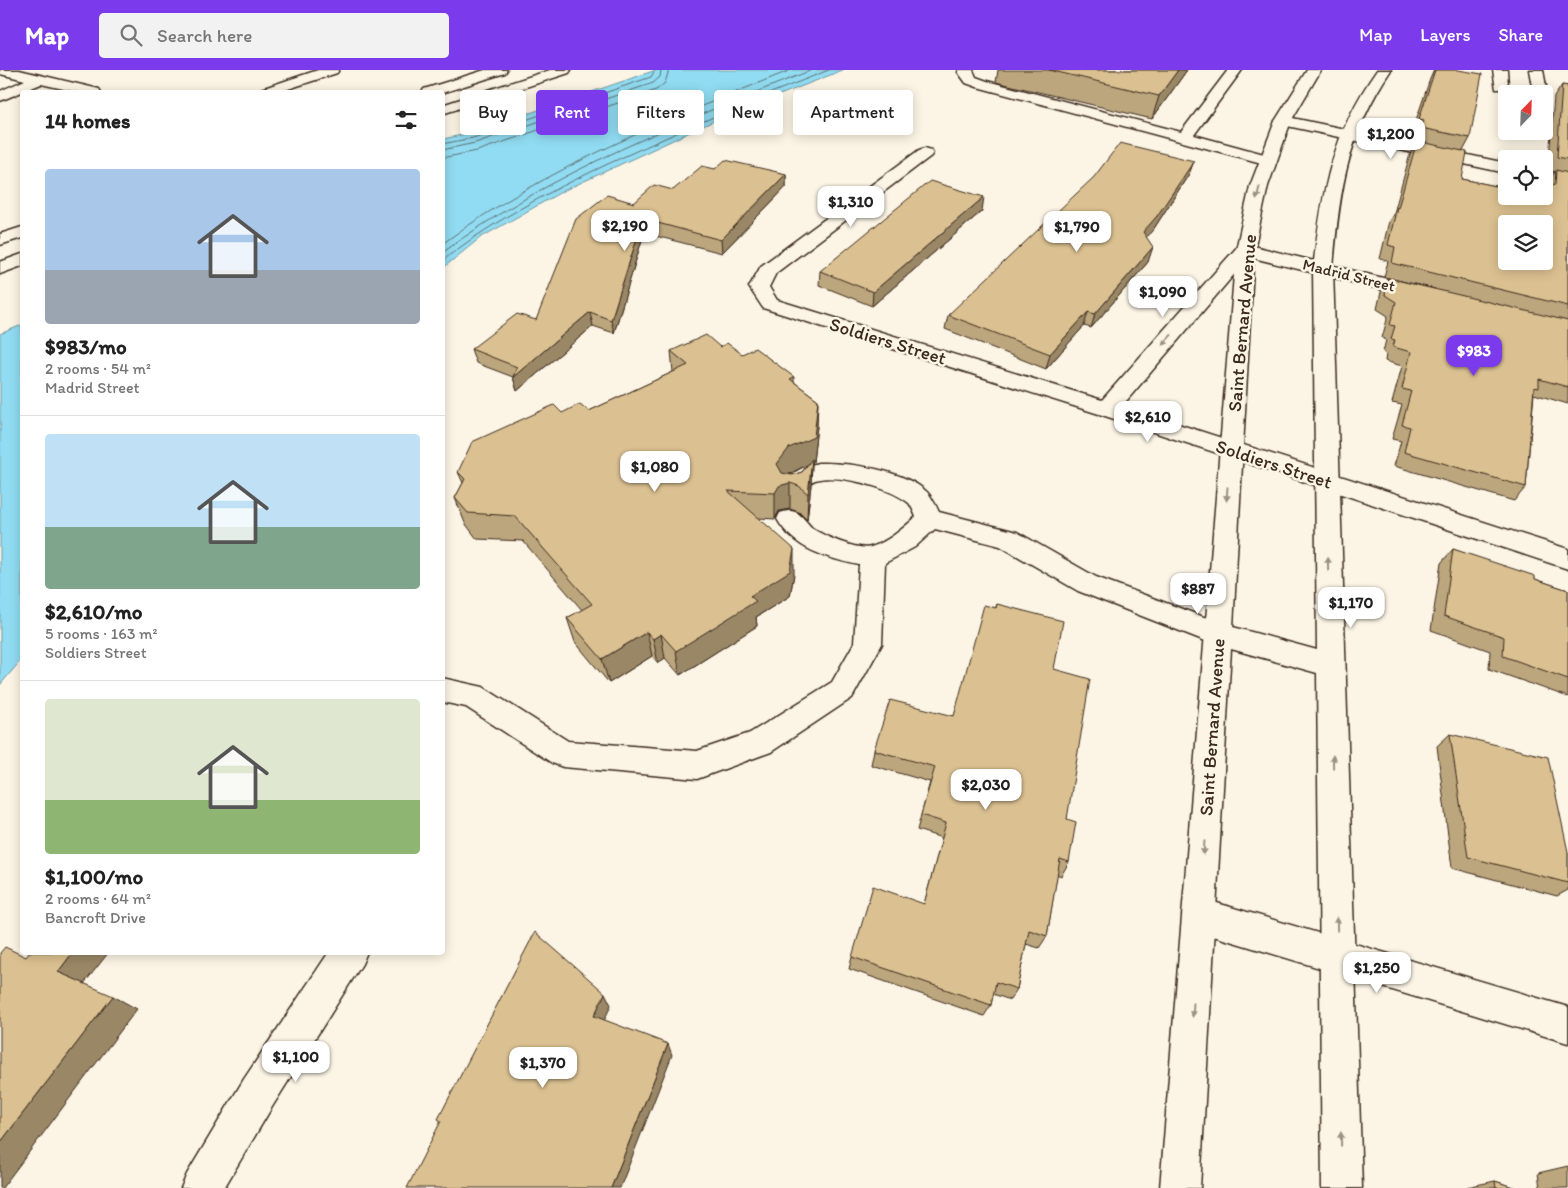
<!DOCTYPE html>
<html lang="en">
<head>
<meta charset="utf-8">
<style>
	body { margin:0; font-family:Itim,sans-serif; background:#f2f2f2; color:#222; height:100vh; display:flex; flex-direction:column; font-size:19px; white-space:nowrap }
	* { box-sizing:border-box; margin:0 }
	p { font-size:16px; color:#767676 }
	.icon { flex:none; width:28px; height:28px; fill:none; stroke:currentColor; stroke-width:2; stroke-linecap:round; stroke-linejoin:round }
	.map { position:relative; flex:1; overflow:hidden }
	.panel { position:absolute; left:20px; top:20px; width:425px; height:865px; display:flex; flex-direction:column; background:#fff; border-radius:5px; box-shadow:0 2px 12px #0003 }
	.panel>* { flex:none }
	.guide { position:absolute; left:460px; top:20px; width:475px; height:45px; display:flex; gap:10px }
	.needle { width:32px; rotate:23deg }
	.buttons { position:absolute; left:1498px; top:15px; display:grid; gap:10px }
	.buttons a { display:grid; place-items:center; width:55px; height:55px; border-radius:5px; background:#fff; box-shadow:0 2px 12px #0003; font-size:25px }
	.price { position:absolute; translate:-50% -42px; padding:0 11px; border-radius:10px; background:#fff; color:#222; font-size:16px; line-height:32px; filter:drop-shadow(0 1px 2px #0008) }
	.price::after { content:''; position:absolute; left:50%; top:30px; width:15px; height:11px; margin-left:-8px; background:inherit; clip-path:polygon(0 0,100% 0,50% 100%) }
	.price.active { background:#7c3aed; color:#fff }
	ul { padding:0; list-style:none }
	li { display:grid; align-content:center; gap:10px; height:265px; padding:0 25px }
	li+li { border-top:1px solid #e0e0e0 }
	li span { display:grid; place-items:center; height:155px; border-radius:5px; color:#555 }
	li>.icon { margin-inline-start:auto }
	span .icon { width:90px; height:90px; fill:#fffc; stroke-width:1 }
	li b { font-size:21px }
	h2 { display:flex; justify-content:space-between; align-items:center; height:60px; padding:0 25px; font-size:21px }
	.tag { padding:0 18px; border-radius:5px; background:#fff; box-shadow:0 2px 12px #0003; font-size:18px; line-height:45px }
	.tag.active { background:#7c3aed; color:#fff }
	header { display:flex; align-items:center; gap:30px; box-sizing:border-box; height:70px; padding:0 25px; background:#7c3aed; color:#fff }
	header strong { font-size:24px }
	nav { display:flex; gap:28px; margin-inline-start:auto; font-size:18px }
	.search { width:350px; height:45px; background:#f2f2f2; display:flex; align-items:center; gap:12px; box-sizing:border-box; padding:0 18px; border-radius:5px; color:#767676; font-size:19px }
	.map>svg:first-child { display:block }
	.water { fill:#91dcf2; stroke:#6f959d }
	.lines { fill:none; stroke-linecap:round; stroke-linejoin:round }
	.shore { stroke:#5d7173; stroke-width:1 }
	.minor-casing { stroke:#3b2a1e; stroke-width:3 }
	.major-casing { stroke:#3b2a1e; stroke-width:3 }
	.minor { fill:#fcf5e5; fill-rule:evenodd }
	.major { fill:#fcf5e5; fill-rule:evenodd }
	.wall { fill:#bca67d; stroke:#3b2a1e; fill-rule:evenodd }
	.shaded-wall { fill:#998766; stroke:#3b2a1e }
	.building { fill:#dbc191; stroke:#3b2a1e; fill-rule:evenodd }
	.oneway { fill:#9c9082 }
	.labels { text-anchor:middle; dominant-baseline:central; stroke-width:5; stroke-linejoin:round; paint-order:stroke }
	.far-street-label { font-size:16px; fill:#3b2a1e; stroke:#fcf5e5 }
	.street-label { font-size:19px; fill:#3b2a1e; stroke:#fcf5e5 }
</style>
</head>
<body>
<header>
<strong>Map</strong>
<div class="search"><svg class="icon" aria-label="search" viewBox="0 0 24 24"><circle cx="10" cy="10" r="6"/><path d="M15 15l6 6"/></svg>Search here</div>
<nav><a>Map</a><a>Layers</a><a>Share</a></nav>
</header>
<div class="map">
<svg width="1568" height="1118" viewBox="0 0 1568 1118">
	<rect width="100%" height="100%" fill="#fcf5e5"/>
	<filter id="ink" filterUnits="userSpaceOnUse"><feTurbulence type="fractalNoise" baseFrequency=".02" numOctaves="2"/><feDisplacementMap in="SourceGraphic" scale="10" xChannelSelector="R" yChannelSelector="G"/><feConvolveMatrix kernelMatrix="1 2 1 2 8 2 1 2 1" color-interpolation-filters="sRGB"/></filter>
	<g filter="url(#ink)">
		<path class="water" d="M656,0H843L714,51L563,121L480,168L443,198V69L471,63Z
			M22,255V589L0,615V264Z"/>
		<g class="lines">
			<path class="shore" d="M442,74L473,68L651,7L655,0
				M442,80L475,73L653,13L660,7L661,0
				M442,88L477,81L656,20L665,13L669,0
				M442,174C546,97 671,48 791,0
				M442,183C552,101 685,50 812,0
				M442,191C498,147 558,117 623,87C691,56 759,27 829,0"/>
			<g class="minor-casing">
				<path id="minor" d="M0,0H19L99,19L101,22H77L41,14L0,31V21L25,10L0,4Z
					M318,0H339L337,3L279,22H259L261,19Z
					M485,0H507L505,3L442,23L422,22L424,19Z
					M550,0H571L569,3L442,44V35Z
					M959,0H973L976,7L987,11L1181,62L1228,0H1242L1194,65L1275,87L1277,90L1275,93L1269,95L977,17L966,13L958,2Z
					M1493,0H1507L1508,16L1506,19H1496Z
					M1529,0H1543L1547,22L1545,25L1533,22Z
					M1283,46L1506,93V103L1278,54L1275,51L1278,48Z
					M925,78L931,80L933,83L931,86L776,203L769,217L777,230L1102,330L1238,176L1245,174L1428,219L1431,223L1428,227L1421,229L1249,187L1122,336L1568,479V499L1099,344L763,238L749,217L761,196L919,80Z
					M1544,101L1568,106V116L1544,111Z
					M22,157V168L0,175V164Z
					M22,184V196L0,204V192Z
					M818,393C849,392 904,400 927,422C932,427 936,436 939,442L1017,462L1096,507L1228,556L1232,564L1228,572L1218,575L1208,572L1078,521L1000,476L935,459L915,477L885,493L882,574L852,628L771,682L697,709L563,697L552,693L466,637L442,632V608L483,617L568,671L697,681L750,663L832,612L854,573L859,495C826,488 794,479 777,449L780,443C786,441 790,440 795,442C802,445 807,453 812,458C823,466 858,481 871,477C888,472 903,458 916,447C914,442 912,437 909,433C891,418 838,403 815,410C807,413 804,420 800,427L791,429L782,427L779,421C788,403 799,398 818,393Z
					M1200,828L1568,937V973L1200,862L1188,857L1183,845L1188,833Z
					M329,882H367L362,894L272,1037L224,1118H181L187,1104L244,1009Z"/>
			</g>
			<g class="major-casing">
				<path id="major" d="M1307,0H1321L1291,51L1268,116L1254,180L1233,557L1317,580L1313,199C1322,122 1331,65 1377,0H1391C1347,65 1339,122 1333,199L1362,1118H1322L1317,603L1231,579L1200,1118H1160L1236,180L1250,116L1275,51Z"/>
			</g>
			<use href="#minor" class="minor"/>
			<use href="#major" class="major"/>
		</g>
		<path class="wall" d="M998,0H1187L1152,49L996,12Z
			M1434,0H1458L1470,68L1463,81L1462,109L1544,126L1547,113L1555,102L1548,100L1554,27L1562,15L1568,16V334L1534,324L1526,417L1514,431L1394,396L1401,371L1392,369L1402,335L1392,333L1402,296L1385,291L1386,284L1383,282L1386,270L1382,268L1388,246L1377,239L1381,222L1388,208L1435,219L1384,207L1388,191L1380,189L1389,151L1394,143L1410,84L1417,72H1414L1417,63L1412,62L1430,9Z
			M1194,91L1189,104L1153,160L1146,167L1148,192L1091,258L1084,256L1046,299L945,259L948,245Z
			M715,99L786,104V117L722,183L644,163L614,263L593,256L517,321L513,307L476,293L471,279L536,250L673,120Z
			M982,141L872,236L819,215L820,201Z
			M720,277L742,284L794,307V312L818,330L817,356L813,392L812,393L811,415L807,450L799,442L790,439L779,441L775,449L759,448L794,504L790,526L756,547L757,556L680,605L665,588L658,593L652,586L609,613L575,572L567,548L582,540L523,471L477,469L465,453L455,428L463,413L458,402L673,302L671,281ZM807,395L802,402L792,405H789Z
			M1453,479L1535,509L1568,520V627L1489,599L1490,581L1431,560L1441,493Z
			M997,534L1054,599L1067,749L1069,792L1061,806L1057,804L1047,866L1039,878L1026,874L1017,919L1010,930L993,924L991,935L984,946L849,899L852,887L924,834L942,768L917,760L930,712L871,695L874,680L954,646Z
			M1450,664L1568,782V820L1557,826L1452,798L1437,676Z
			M1568,1096V1118H1540L1538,1103Z
			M1495,1111L1516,1118H1467V1117Z"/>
		<path class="shaded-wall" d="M1178,0H1187L1152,49L1159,26Z
			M1194,91L1189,104L1153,160L1138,176L1143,162Z
			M786,104V117L722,183L721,170Z
			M984,127L982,141L872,236L873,222Z
			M643,149L644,163L614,263L611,250Z
			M1153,177L1148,192L1091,258L1095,244Z
			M590,242L593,256L517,321L513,307Z
			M1088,242L1084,256L1046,299L1050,284Z
			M818,330L817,356L813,392L812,393L811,415L807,450L808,424L811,393L789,404L781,415L790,413V439L779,441L775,449V423L777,394Z
			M794,479V504L790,526L756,547L757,556L680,605L676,581L750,526Z
			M647,562L652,586L609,613L602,589Z
			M661,564L665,588L658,593L653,569Z
			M73,882H109L83,915L58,902Z
			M605,923L611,935L601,958L594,946Z
			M113,926L137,939L2,1118H0V1073Z
			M668,974L672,985L620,1118H611Z"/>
		<path class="building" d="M1049,0H1178L1159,26Z
			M1435,0H1458L1482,4L1470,68L1421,58L1424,50L1419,49Z
			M1562,15L1568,16V89L1557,87Z
			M1417,71L1467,82L1462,109L1506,118V126H1544V113L1555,115L1556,100L1568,103V236L1392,193L1395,177L1388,175L1397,137L1398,138ZM1506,154H1544V191H1506Z
			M1120,73L1194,91L1157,146L1143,162L1153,177L1095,244L1088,242L1050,284L948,245L1094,107Z
			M725,90L786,104L721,170L643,149L611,250L590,242L513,307L517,297L471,279L517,244L536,250L576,149L607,125L634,133L654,115L673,120L702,96L715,99Z
			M930,111L984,127L873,222L820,201Z
			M1388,208L1568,251V317L1539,309V318L1534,317L1526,417L1404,382L1410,357L1402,355L1411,321L1402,319L1411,282L1393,277L1395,270L1391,269L1395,256L1390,255L1396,232L1385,225Z
			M706,265L720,277L727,273L742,284L755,278L794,307L790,309L818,330L814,367L789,378L777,394L782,403L792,405L802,402L812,389L808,424L799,416L790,413L779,416L775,423L728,421L794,479L790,501L750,526L756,531L676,581L661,564L653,569L647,562L602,589L567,548L592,534L515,446L468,443L455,428L465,409L458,402L472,372L554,335L562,343L580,334L589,341L688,295L671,281Z
			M1453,479L1535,506V509L1568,520V609L1503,586L1504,567L1444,546Z
			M997,534L1063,551L1054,599L1090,609L1067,749L1076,752L1069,792L1060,789L1047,866L1029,860L1017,919L996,912L991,935L852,887L873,816L924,834L946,753L921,745L935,697L874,680L890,630L954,646L984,535L996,538Z
			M1450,664L1548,687L1568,782V813L1468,787Z
			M535,862L605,923L594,946L668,974L611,1118H407L441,1051L438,1049Z
			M5,877L26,887L30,882H73L58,902L113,926L0,1073V883Z
			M1495,1111L1516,1118H1496Z"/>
		<defs><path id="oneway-solid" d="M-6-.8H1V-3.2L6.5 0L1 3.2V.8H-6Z" transform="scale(1.25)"/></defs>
		<g class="oneway">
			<use href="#oneway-solid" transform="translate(1258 123) rotate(103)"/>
			<use href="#oneway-solid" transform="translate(1167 270) rotate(131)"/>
			<use href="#oneway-solid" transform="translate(1227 424) rotate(94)"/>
			<use href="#oneway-solid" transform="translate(1328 494) rotate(-91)"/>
			<use href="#oneway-solid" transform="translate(1333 692) rotate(-91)"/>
			<use href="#oneway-solid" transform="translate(1204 778) rotate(94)"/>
			<use href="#oneway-solid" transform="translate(1337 854) rotate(-91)"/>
			<use href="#oneway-solid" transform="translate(1193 940) rotate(94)"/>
			<use href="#oneway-solid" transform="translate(1341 1069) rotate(-91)"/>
		</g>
	</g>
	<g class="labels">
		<g class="far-street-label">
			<text transform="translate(1349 205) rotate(14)">Madrid Street</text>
		</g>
		<g class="street-label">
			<text transform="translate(1242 253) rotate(-85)">Saint Bernard Avenue</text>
			<text transform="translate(888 271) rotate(17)">Soldiers Street</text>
			<text transform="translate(1274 394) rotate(18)">Soldiers Street</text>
			<text transform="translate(1212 657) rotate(-86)">Saint Bernard Avenue</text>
		</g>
	</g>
</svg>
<div class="buttons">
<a><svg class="needle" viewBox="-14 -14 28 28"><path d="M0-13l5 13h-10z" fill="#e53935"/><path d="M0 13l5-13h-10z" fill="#767676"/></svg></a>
<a><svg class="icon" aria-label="locate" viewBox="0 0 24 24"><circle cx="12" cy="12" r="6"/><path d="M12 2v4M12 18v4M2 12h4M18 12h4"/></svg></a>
<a><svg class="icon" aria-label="layers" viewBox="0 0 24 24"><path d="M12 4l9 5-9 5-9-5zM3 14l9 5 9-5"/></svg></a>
</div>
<b class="price" style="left:1391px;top:90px">$1,200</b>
<b class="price" style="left:851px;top:158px">$1,310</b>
<b class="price" style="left:625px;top:182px">$2,190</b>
<b class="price" style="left:1077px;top:183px">$1,790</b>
<b class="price" style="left:1163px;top:248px">$1,090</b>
<b class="price active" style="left:1474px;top:307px">$983</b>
<b class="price" style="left:1148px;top:373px">$2,610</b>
<b class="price" style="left:655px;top:423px">$1,080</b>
<b class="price" style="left:1198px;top:545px">$887</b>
<b class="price" style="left:1351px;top:559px">$1,170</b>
<b class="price" style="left:986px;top:741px">$2,030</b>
<b class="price" style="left:1377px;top:924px">$1,250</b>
<b class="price" style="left:296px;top:1013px">$1,100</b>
<b class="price" style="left:543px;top:1019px">$1,370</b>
<div class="guide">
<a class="tag">Buy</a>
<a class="tag active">Rent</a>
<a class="tag">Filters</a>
<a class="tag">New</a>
<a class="tag">Apartment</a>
</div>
<section class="panel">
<h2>14 homes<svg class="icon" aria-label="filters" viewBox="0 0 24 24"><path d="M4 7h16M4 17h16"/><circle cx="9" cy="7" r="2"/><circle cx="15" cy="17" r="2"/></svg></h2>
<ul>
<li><span style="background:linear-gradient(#a9c7e8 65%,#9aa5b1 0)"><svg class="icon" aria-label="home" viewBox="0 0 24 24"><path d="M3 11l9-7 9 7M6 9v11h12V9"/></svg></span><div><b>$983/mo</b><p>2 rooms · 54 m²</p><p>Madrid Street</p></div></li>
<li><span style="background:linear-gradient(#bfe0f5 60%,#7fa58c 0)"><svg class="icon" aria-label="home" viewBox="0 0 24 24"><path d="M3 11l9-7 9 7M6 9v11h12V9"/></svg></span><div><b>$2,610/mo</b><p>5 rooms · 163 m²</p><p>Soldiers Street</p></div></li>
<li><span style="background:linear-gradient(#dfe7d0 65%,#8fb573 0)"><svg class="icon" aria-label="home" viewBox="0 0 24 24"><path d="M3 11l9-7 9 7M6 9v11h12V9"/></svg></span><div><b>$1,100/mo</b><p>2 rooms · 64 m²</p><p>Bancroft Drive</p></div></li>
</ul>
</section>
</div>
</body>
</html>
